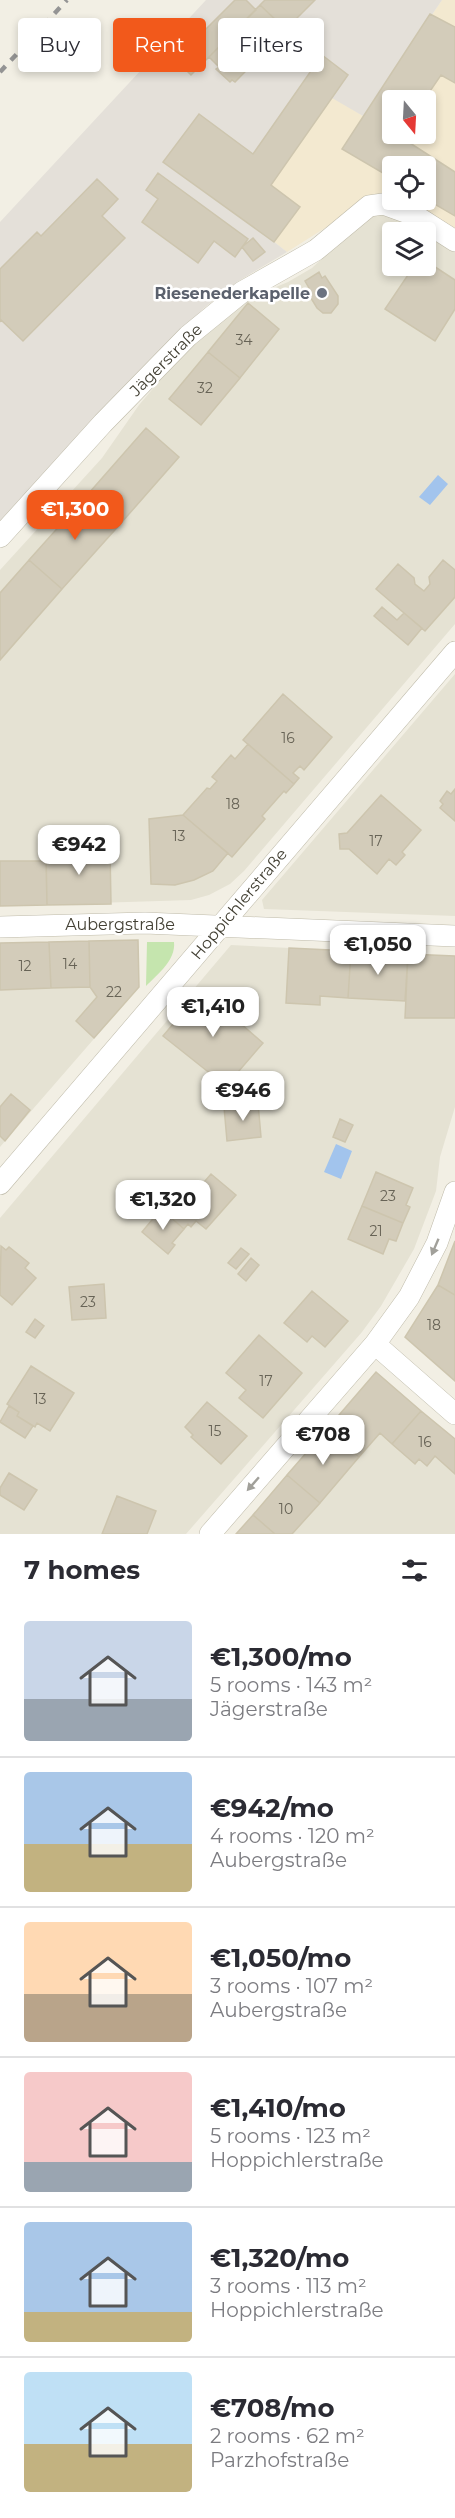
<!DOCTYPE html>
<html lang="en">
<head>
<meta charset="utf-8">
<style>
	body { margin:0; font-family:Montserrat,sans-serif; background:#f7f7f7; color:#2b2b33; height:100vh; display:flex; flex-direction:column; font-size:22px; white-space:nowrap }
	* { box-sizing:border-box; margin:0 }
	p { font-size:20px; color:#7c7c81 }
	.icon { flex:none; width:33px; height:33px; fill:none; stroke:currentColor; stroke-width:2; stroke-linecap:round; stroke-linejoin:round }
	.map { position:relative; height:1534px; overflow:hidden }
	.details { display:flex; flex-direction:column; background:#fff; flex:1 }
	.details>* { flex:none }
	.banner { position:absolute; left:18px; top:18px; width:420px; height:54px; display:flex; gap:12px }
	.needle { width:39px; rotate:162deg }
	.tools { position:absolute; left:382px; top:90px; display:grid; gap:12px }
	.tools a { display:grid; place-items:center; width:54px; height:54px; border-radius:6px; background:#fff; box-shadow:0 3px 9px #0003; font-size:30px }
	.price { position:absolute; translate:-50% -51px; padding:0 14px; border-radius:12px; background:#fff; color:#222; font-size:20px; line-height:39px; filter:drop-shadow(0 2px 3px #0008) }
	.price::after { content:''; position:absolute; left:50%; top:36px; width:18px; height:14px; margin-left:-9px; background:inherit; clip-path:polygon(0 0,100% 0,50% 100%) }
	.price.active { background:#f2591b; color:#fff }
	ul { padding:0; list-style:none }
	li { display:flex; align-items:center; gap:18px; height:150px; padding:0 24px }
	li+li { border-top:2px solid #e1e1e2 }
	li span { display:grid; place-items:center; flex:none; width:168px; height:120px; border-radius:6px; color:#555 }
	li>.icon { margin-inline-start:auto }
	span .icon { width:72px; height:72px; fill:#fffc; stroke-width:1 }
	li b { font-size:26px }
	h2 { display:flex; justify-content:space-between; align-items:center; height:72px; padding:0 24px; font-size:26px }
	.pill { padding:0 21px; border-radius:6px; background:#fff; box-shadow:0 3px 9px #0003; font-size:21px; line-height:54px }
	.pill.active { background:#f2591b; color:#fff }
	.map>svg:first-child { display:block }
	.residential { fill:#e5e2d3; fill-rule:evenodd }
	.commercial { fill:#f3e9d0; fill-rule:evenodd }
	.industrial { fill:#e4e0d9 }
	.green { fill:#c5e5ae }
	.water { fill:#a2c4ed }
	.building { fill:#d3ccba; stroke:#cdc5ae; stroke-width:1.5 }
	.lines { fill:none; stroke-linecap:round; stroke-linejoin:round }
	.street-casing { stroke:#bfbbaa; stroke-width:22 }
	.street { stroke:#fff; stroke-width:21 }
	.rail { stroke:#949494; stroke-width:4.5; stroke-dasharray:8 8; stroke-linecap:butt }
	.oneway { fill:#a1a09a }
	.worship-dot { fill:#6b7280; stroke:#fff; stroke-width:2 }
	.labels { text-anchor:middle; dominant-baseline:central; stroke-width:5; stroke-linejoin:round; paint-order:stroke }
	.number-label { font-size:14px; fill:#676356 }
	.worship-label { font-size:16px; font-weight:bold; fill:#5b616d; stroke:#fff; text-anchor:end }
	.street-label { font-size:16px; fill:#434034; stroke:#fff }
</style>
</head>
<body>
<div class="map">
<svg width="455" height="1534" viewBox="0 0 455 1534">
	<rect width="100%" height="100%" fill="#f2efe4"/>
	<path class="residential" d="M374,212H384L400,216L424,228L455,247V624L244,871L230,884L209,895L191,900L0,906V570L102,458L139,405L173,365L215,323L258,292H264L288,282L312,268L366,217ZM393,232H426V266H393Z
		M455,674V916L264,909L262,900Z
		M138,940L139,987L0,1147V943Z
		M231,945L455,956V1107L440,1157L436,1191L414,1249L381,1306L362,1332L186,1534H0V1218Z
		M376,1372L455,1439V1534H236Z"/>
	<path class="commercial" d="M442,0H455V230L398,200H426V166H393V197L333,223L287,252L273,241L270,186L333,97L363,116ZM393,100H426V134H393Z"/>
	<path class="industrial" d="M206,0H442L363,116L332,98L270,185L273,241L287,252L237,282L204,308L96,416L0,521V222Z"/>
	<path class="green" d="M147,942H174C176,960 158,974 146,986Z"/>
	<path class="water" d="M438,475L448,484L430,505L419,497Z
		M336,1144L352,1151L341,1179L324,1172Z"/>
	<path class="building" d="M235,0H246L256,10L191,75L179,63L186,55L183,52Z
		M265,0H315L297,18L301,22L290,33L260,5Z
		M260,5L286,30L235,82L232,80L230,82L216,69L219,67L209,57Z
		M430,14L455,27V83L441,75L424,100H393V134H401L399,136L455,172V216L426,199V166H393V179L342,149Z
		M322,55L348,75L271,185L300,207L274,242L163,162L199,114L253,154Z
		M158,173L248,239L235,257L214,241L198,263L142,222L158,199L146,190Z
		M97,179L118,199L102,216L125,238L23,341L1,320L0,322V269L37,232L41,236Z
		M253,238L265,252L253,261L242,247Z
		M426,261L455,280V309L435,341L385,309L414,266H426Z
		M319,272L322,278L325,276L338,296V304L331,313H323L317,308L306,290L309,288L305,281Z
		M248,303L279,329L240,378L208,352Z
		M208,352L240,378L201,425L169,399Z
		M146,428L179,457L122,522L89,493Z
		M89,493L122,522L62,589L29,560Z
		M29,560L62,589L0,660V593Z
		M443,560L455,570V597L425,631L376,589L398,564L414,578L415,584L424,591L430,584L429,577Z
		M382,607L397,620L404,613L422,628L408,645L374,616Z
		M283,694L332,737L304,770L300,766L293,773L299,778L294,784L243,740Z
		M248,744L294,784L286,793L284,791L262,816L265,819L232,857L183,815L207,788L210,789L217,781L212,777L231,755L235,759Z
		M455,789V821L440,808L443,804L440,801L447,791L451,794Z
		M381,795L421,830L402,852L405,855L396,865L389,859L377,874L349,849H340L339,834L347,833Z
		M183,815L228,853L213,871L194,880L175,885L151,884L149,819Z
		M107,846V851L110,850L111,904L47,905L46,852H50V847Z
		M0,861H46L47,905L0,906Z
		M138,940L139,987L94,1038L76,1021L97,997L90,987L89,941Z
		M89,941L90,987L51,988L49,942Z
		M49,942L51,988L0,990V943Z
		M289,948L351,951L348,998L320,996V1005L286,1003Z
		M351,951L408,954L405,1001L348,998Z
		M408,954L455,956V1018H405Z
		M202,990L263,1043L226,1086L163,1036Z
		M11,1094L30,1110L5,1141L0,1136V1107Z
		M258,1103L261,1137L227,1141L224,1107Z
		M340,1119L353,1125L345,1142L333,1137Z
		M376,1172L413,1188L406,1205L410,1207L403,1223L362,1206Z
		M211,1174L236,1195L206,1229L196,1221L191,1227L188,1224L184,1229L161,1209L181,1187L192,1196Z
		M362,1206L403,1223L396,1241L389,1239L383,1254L348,1239Z
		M161,1209L184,1229L172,1243L175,1245L168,1254L142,1232Z
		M455,1241V1295L438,1285Z
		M1,1246L6,1250L9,1247L29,1263L25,1268L36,1278L12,1305L0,1295Z
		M241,1248L249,1254L236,1269L228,1263Z
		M251,1258L259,1265L246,1281L238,1274Z
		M104,1284L106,1318L72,1320L69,1287Z
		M438,1285L455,1295V1381L405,1337Z
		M312,1291L348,1321L325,1347L312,1336L307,1342L284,1323Z
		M35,1319L44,1326L35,1338L26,1332Z
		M259,1335L302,1373L263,1418L239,1398L246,1390L226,1373Z
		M31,1366L74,1393L50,1431L37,1423L35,1427L17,1416L19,1412L7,1404Z
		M376,1372L421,1411L392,1444L380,1433L359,1457L327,1429Z
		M207,1402L247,1436L221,1464L191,1437L193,1435L185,1427Z
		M9,1406L19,1412L17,1416L33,1426L25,1438L0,1422Z
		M421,1411L455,1439V1474L435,1456L427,1466L419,1459L415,1464L392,1444Z
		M327,1429L359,1457L320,1503L287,1475Z
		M9,1473L37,1490L24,1510L0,1495V1488Z
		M287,1475L320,1503L292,1534H275L253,1515Z
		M117,1496L156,1511L147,1534H102Z
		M253,1515L275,1534H236Z"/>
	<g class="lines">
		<g class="street-casing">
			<path id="street" d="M0,537L103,423L188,336L242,292L316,250L369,206L383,204L416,216L455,241
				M0,927L145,923L455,936
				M0,1184L455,652
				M375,1344L455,1414
				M210,1534L375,1344L409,1297L437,1243L455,1192"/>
		</g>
		<use href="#street" class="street"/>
		<path class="rail" d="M0,72L67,0"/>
	</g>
	<defs><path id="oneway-solid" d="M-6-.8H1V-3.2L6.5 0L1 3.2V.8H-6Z" transform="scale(1.5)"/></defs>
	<g class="oneway">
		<use href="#oneway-solid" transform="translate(435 1247) rotate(113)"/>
		<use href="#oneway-solid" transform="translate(253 1484) rotate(131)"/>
	</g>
	<circle class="worship-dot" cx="322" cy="293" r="6"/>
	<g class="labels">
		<g class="number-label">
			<text x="244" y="340">34</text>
			<text x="205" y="388">32</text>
			<text x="288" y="738">16</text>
			<text x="233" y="804">18</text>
			<text x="179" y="836">13</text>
			<text x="376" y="841">17</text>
			<text x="70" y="964">14</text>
			<text x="25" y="966">12</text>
			<text x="114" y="992">22</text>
			<text x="388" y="1196">23</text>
			<text x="376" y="1231">21</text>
			<text x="88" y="1302">23</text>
			<text x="434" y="1325">18</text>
			<text x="266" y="1381">17</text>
			<text x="40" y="1399">13</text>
			<text x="215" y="1431">15</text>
			<text x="425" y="1442">16</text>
			<text x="286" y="1509">10</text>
		</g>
		<g class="worship-label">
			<text x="310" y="293">Riesenederkapelle</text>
		</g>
		<g class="street-label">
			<text transform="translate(166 360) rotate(-45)">Jägerstraße</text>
			<text transform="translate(239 904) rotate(-50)">Hoppichlerstraße</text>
			<text x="120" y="924">Aubergstraße</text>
		</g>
	</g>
</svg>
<div class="tools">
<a><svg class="needle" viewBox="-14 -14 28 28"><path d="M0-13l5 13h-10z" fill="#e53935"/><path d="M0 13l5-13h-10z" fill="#7c7c81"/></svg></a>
<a><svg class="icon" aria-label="locate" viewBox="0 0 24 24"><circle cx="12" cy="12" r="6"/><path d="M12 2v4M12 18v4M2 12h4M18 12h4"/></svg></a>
<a><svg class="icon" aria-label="layers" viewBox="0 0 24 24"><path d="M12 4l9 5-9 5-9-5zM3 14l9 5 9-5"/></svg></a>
</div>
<b class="price active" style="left:75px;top:541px">€1,300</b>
<b class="price" style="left:79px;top:876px">€942</b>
<b class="price" style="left:378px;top:976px">€1,050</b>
<b class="price" style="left:213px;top:1038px">€1,410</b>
<b class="price" style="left:243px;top:1122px">€946</b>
<b class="price" style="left:163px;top:1231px">€1,320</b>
<b class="price" style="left:323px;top:1466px">€708</b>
<div class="banner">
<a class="pill">Buy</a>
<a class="pill active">Rent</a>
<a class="pill">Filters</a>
</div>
</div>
<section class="details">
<h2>7 homes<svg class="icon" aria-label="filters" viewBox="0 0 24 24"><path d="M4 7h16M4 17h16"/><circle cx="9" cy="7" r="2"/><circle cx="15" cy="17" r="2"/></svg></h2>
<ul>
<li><span style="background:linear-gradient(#c9d6e8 65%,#9aa5b1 0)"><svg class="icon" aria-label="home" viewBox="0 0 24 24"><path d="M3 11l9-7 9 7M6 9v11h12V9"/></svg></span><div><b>€1,300/mo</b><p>5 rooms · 143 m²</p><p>Jägerstraße</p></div></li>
<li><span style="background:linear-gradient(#a9c7e8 60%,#c2b280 0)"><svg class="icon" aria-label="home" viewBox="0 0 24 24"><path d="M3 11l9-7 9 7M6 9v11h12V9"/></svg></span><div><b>€942/mo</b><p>4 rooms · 120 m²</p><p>Aubergstraße</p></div></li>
<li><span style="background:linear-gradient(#ffd9b3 60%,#b9a48a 0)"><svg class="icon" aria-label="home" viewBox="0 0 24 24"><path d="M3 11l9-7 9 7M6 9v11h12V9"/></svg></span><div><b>€1,050/mo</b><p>3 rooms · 107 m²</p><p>Aubergstraße</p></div></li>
<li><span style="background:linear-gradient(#f6c9c9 75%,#9aa5b1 0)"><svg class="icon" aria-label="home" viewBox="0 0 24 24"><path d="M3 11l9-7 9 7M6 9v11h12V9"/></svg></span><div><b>€1,410/mo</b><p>5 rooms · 123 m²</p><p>Hoppichlerstraße</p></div></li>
<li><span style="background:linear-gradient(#a9c7e8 75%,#c2b280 0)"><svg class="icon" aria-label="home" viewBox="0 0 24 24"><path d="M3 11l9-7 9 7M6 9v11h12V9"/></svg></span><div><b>€1,320/mo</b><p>3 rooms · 113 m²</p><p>Hoppichlerstraße</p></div></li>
<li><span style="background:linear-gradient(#bfe0f5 60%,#c2b280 0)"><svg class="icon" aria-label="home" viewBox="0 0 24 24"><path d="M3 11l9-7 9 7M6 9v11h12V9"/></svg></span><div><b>€708/mo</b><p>2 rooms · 62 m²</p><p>Parzhofstraße</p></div></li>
</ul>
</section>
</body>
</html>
